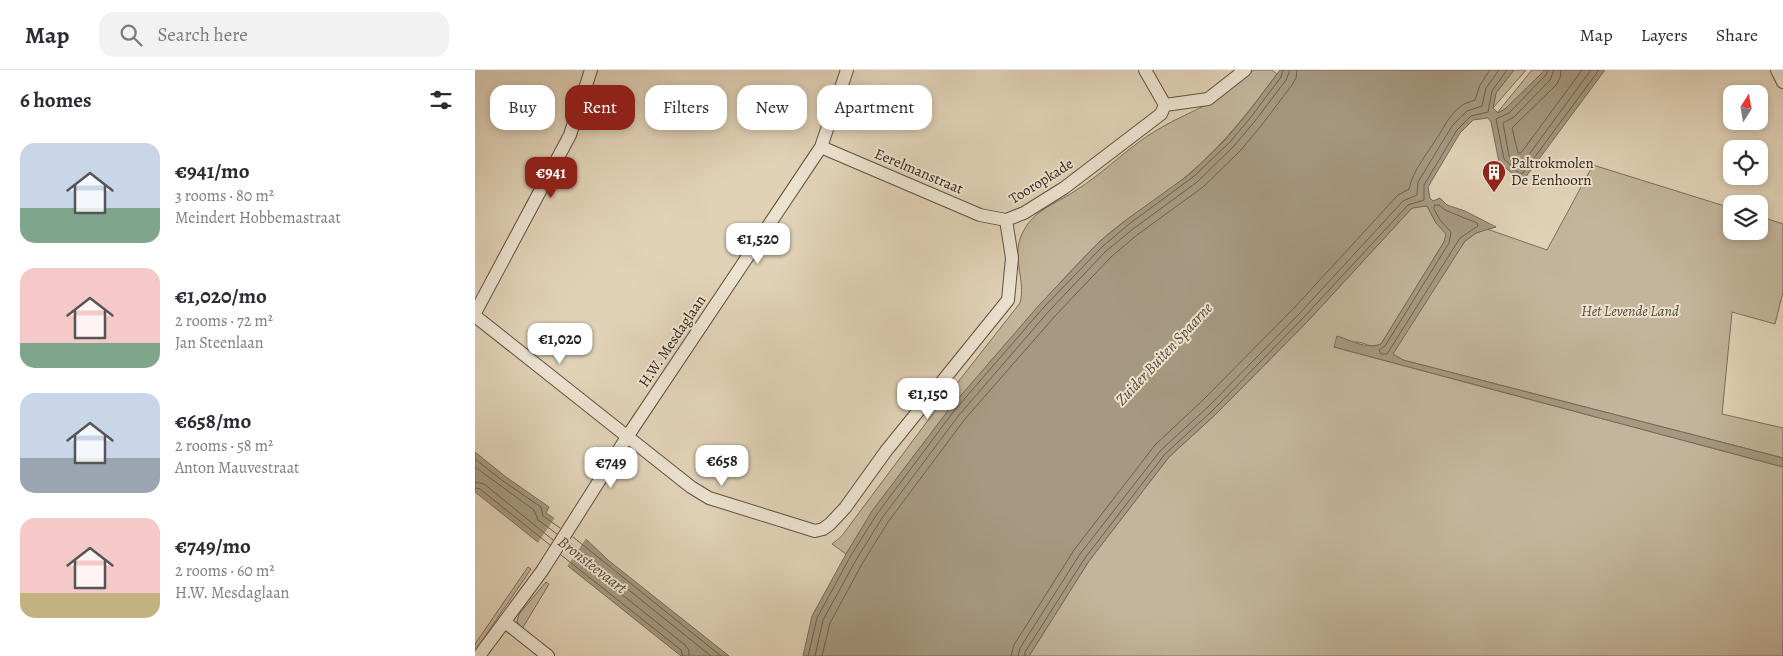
<!DOCTYPE html>
<html lang="en">
<head>
<meta charset="utf-8">
<style>
	body { margin:0; font-family:Alegreya,serif; background:#f2f2f3; color:#2b2b33; height:100vh; display:flex; flex-direction:column; font-size:19px; white-space:nowrap }
	* { box-sizing:border-box; margin:0 }
	p { font-size:16px; color:#7c7c81 }
	.icon { flex:none; width:28px; height:28px; fill:none; stroke:currentColor; stroke-width:2; stroke-linecap:round; stroke-linejoin:round }
	.map { position:relative; flex:1; overflow:hidden }
	.drawer { display:flex; flex-direction:column; background:#fff; width:475px }
	.drawer>* { flex:none }
	.guide { position:absolute; left:15px; top:15px; width:475px; height:45px; display:flex; gap:10px }
	.needle { width:32px; rotate:11deg }
	.controls { position:absolute; left:1248px; top:15px; display:grid; gap:10px }
	.controls a { display:grid; place-items:center; width:45px; height:45px; border-radius:10px; background:#fff; box-shadow:0 2px 8px #0003; font-size:25px }
	.price { position:absolute; translate:-50% -42px; padding:0 11px; border-radius:10px; background:#fff; color:#222; font-size:16px; line-height:32px; filter:drop-shadow(0 1px 2px #0008) }
	.price::after { content:''; position:absolute; left:50%; top:30px; width:15px; height:11px; margin-left:-8px; background:inherit; clip-path:polygon(0 0,100% 0,50% 100%) }
	.price.on { background:#8f2418; color:#fff }
	ul { padding:0; list-style:none }
	li { display:flex; align-items:center; gap:15px; height:125px; padding:0 20px }
	li span { display:grid; place-items:center; flex:none; width:140px; height:100px; border-radius:15px; color:#555 }
	li>.icon { margin-inline-start:auto }
	span .icon { width:60px; height:60px; fill:#fffc; stroke-width:1 }
	li b { font-size:21px }
	h2 { display:flex; justify-content:space-between; align-items:center; height:60px; padding:0 20px; font-size:21px }
	.chip { padding:0 18px; border-radius:15px; background:#fff; box-shadow:0 2px 8px #0003; font-size:18px; line-height:45px }
	.chip.on { background:#8f2418; color:#fff }
	header { display:flex; align-items:center; gap:30px; box-sizing:border-box; height:70px; padding:0 25px; background:#fff; border-bottom:1px solid #e1e1e2 }
	header strong { font-size:24px }
	nav { display:flex; gap:28px; margin-inline-start:auto; font-size:18px }
	.search { width:350px; height:45px; background:#f2f2f3; display:flex; align-items:center; gap:12px; box-sizing:border-box; padding:0 18px; border-radius:15px; color:#7c7c81; font-size:19px }
	main { display:flex; flex:1; min-height:0 }
	.map>svg:first-child { display:block }
	.green { fill:#c3b59c; stroke:#7b6e5a }
	.water { fill:#a69881; stroke:#786b57 }
	.pier { fill:#e1d2b7 }
	.lines { fill:none; stroke-linecap:round; stroke-linejoin:round }
	.shore { stroke:#6c604d; stroke-width:1 }
	.street-casing { stroke:#5e5240; stroke-width:14 }
	.street { stroke:#ece2d0; stroke-width:12 }
	.labels { text-anchor:middle; dominant-baseline:central; stroke-width:4; stroke-linejoin:round; paint-order:stroke }
	.poi-label { font-size:15px; fill:#332719; stroke:#ece2d0; text-anchor:start }
	.street-label { font-size:15px; fill:#332719; stroke:#ece2d0 }
	.park-label { font-size:15px; font-style:italic; fill:#574a3a; stroke:#ece2d0 }
	.water-label { font-size:16px; font-style:italic; fill:#564938; stroke:#ece2d0 }
</style>
</head>
<body>
<header>
<strong>Map</strong>
<div class="search"><svg class="icon" aria-label="search" viewBox="0 0 24 24"><circle cx="10" cy="10" r="6"/><path d="M15 15l6 6"/></svg>Search here</div>
<nav><a>Map</a><a>Layers</a><a>Share</a></nav>
</header>
<main>
<section class="drawer">
<h2>6 homes<svg class="icon" aria-label="filters" viewBox="0 0 24 24"><path d="M4 7h16M4 17h16"/><circle cx="9" cy="7" r="2"/><circle cx="15" cy="17" r="2"/></svg></h2>
<ul>
<li><span style="background:linear-gradient(#c9d6e8 65%,#7fa58c 0)"><svg class="icon" aria-label="home" viewBox="0 0 24 24"><path d="M3 11l9-7 9 7M6 9v11h12V9"/></svg></span><div><b>€941/mo</b><p>3 rooms · 80 m²</p><p>Meindert Hobbemastraat</p></div></li>
<li><span style="background:linear-gradient(#f6c9c9 75%,#7fa58c 0)"><svg class="icon" aria-label="home" viewBox="0 0 24 24"><path d="M3 11l9-7 9 7M6 9v11h12V9"/></svg></span><div><b>€1,020/mo</b><p>2 rooms · 72 m²</p><p>Jan Steenlaan</p></div></li>
<li><span style="background:linear-gradient(#c9d6e8 65%,#9aa5b1 0)"><svg class="icon" aria-label="home" viewBox="0 0 24 24"><path d="M3 11l9-7 9 7M6 9v11h12V9"/></svg></span><div><b>€658/mo</b><p>2 rooms · 58 m²</p><p>Anton Mauvestraat</p></div></li>
<li><span style="background:linear-gradient(#f6c9c9 75%,#c2b280 0)"><svg class="icon" aria-label="home" viewBox="0 0 24 24"><path d="M3 11l9-7 9 7M6 9v11h12V9"/></svg></span><div><b>€749/mo</b><p>2 rooms · 60 m²</p><p>H.W. Mesdaglaan</p></div></li>
</ul>
</section>
<div class="map">
<svg width="1308" height="586" viewBox="0 0 1308 586">
	<rect width="100%" height="100%" fill="#e1d2b7"/>
	<filter id="stains"><feTurbulence type="fractalNoise" baseFrequency=".004" numOctaves="4"/><feColorMatrix values="0 0 0 0 .2 0 0 0 0 .09 0 0 0 0 .02 0 0 0 .5 -.17"/></filter>
	<radialGradient id="worn" r=".72"><stop offset=".6" stop-color="#630" stop-opacity="0"/><stop offset="1" stop-color="#630" stop-opacity=".3"/></radialGradient>
	<path class="green" d="M779,0H797L802,4C776,39 749,74 715,103C686,129 650,147 622,174C590,206 560,240 531,274C472,341 418,408 371,484L357,474L366,467L454,349L545,233C551,211 537,189 546,166C557,140 579,135 600,121C629,103 653,77 682,60C701,48 724,40 743,28C755,20 767,9 779,0Z
		M1039,0H1051L1018,38L1021,23Z
		M1057,0H1070L1030,40L1022,43Z
		M1118,95L1256,138V161H1284V146L1308,154V222L1300,254L1257,242L1247,344L1308,358V388L928,290L917,284L990,171L1001,163L1012,159L1072,180Z
		M949,136H952L961,153L972,164L969,172L906,274C893,279 891,272 881,272C874,272 866,275 859,277L1308,397V586H554L614,491L694,387L741,344L833,251L937,138Z
		M53,497L56,499L0,581V574Z
		M71,512L74,514L47,559L42,552L44,544Z"/>
	<path class="water" d="M805,0H1039L1021,23L1018,38L1023,43L1030,39L1070,0H1130L1047,112L1024,92L1016,52L1013,48L998,50L985,63L953,117L955,128L958,131L965,128L972,135L990,141L1021,157L1001,163L990,171L918,284L928,290L1308,388V397L859,277L862,266C876,270 892,280 906,274L969,172L971,164L961,153L952,136L937,138L833,251L741,344L694,387L614,491L554,586H328L337,546L371,484L397,441L475,338L565,234L623,173L651,150L715,104L751,69L772,44Z
		M0,382L31,407L74,437L71,443L112,470L133,490L254,586H206L0,422Z"/>
	<path class="pier" d="M81,446L112,467L91,498L62,474Z"/>
	<g class="lines">
		<path class="shore" d="M1073,0L1071,5L1034,43L1021,49L1029,89L1045,104L1048,103L1124,0
			M1079,0L1075,10L1039,47L1028,53L1034,86L1044,95L1047,94L1116,0
			M1086,0L1085,8L1081,15L1037,58L1043,83H1046L1107,0
			M960,135H964L970,140L1002,153L1003,156L985,168L912,284H906L904,280L910,276L974,173L976,162L965,150L959,139Z
			M0,389L28,411L66,437L68,446L85,458
			M0,397L59,440L63,450L82,464
			M0,412L9,414L78,470
			M0,418L5,419L75,475
			M98,467L246,586
			M94,472L236,586
			M90,479L210,575L214,580V586
			M86,485L206,580L208,586
			M333,586L342,548L375,487L402,444L479,341L569,237L627,177L654,154L718,107L755,72L776,47L806,7L808,0
			M340,586L348,550L381,490L407,448L484,345L574,241L631,181L658,159L722,112L759,76L780,51L811,10L815,0
			M347,586L355,553L387,494L413,452L490,349L580,246L636,187L662,165L728,117L765,81L786,56L817,15L821,8L822,0
			M536,586L539,575L599,480L680,375L728,330L819,238L923,125L934,119C938,100 952,84 962,68C970,56 974,45 986,36C990,33 995,32 1000,30L1005,15L1015,0
			M543,586L545,578L605,484L686,380L734,336L825,243L928,131L942,125L943,112L977,56L992,41L1007,36L1011,18L1024,0
			M550,586V582L610,488L690,384L738,340L829,247L933,135L949,130V115L982,60L996,46L1013,42L1017,21L1032,0"/>
		<g class="street-casing">
			<path id="street" d="M670,0L690,35L733,29L770,0
				M1302,0L1308,12
				M346,77L505,145L531,150
				M0,243L95,65L116,0
				M0,246L216,417L234,428L340,461L348,459L355,454L370,438L411,381L533,230L537,188L531,150L549,143L589,118L686,44L690,35
				M30,552L73,586
				M4,586L67,501L152,367L346,77L372,0"/>
		</g>
		<use href="#street" class="street"/>
	</g>
	<defs>
		<g id="building-pin" transform="scale(1.25)"><path d="M0 17L-7.5 6A9.5 9.5 0 1 1 7.5 6Z" fill="#8f2418" stroke="#ece2d0"/><path d="M-4-6H4V6H1V3H-1V6H-4ZM-2.5-4.3h1.7v1.8h-1.7ZM.8-4.3h1.7v1.8H.8ZM-2.5-1h1.7V.8h-1.7ZM.8-1h1.7V.8H.8Z" fill="#fff"/></g>
	</defs>
	<g fill-rule="evenodd">
		<use href="#building-pin" x="1019" y="102"/>
	</g>
	<g class="labels">
		<g class="poi-label">
			<text x="1036" y="93">Paltrokmolen<tspan x="1036" dy="17">De Eenhoorn</tspan></text>
		</g>
		<g class="street-label">
			<text transform="translate(444 101) rotate(23)">Eerelmanstraat</text>
			<text transform="translate(566 111) rotate(-32)">Tooropkade</text>
			<text transform="translate(197 271) rotate(-56)">H.W. Mesdaglaan</text>
		</g>
		<g class="park-label">
			<text x="1155" y="241">Het Levende Land</text>
		</g>
		<g class="water-label">
			<text transform="translate(689 284) rotate(-47)">Zuider Buiten Spaarne</text>
			<text transform="translate(117 495) rotate(38)">Bronsteevaart</text>
		</g>
	</g>
	<rect width="100%" height="100%" filter="url(#stains)"/>
	<rect width="100%" height="100%" fill="url(#worn)"/>
</svg>
<div class="controls">
<a><svg class="needle" viewBox="-14 -14 28 28"><path d="M0-13l5 13h-10z" fill="#e53935"/><path d="M0 13l5-13h-10z" fill="#7c7c81"/></svg></a>
<a><svg class="icon" aria-label="locate" viewBox="0 0 24 24"><circle cx="12" cy="12" r="6"/><path d="M12 2v4M12 18v4M2 12h4M18 12h4"/></svg></a>
<a><svg class="icon" aria-label="layers" viewBox="0 0 24 24"><path d="M12 4l9 5-9 5-9-5zM3 14l9 5 9-5"/></svg></a>
</div>
<b class="price on" style="left:76px;top:129px">€941</b>
<b class="price" style="left:283px;top:195px">€1,520</b>
<b class="price" style="left:85px;top:295px">€1,020</b>
<b class="price" style="left:453px;top:350px">€1,150</b>
<b class="price" style="left:247px;top:417px">€658</b>
<b class="price" style="left:136px;top:419px">€749</b>
<div class="guide">
<a class="chip">Buy</a>
<a class="chip on">Rent</a>
<a class="chip">Filters</a>
<a class="chip">New</a>
<a class="chip">Apartment</a>
</div>
</div>
</main>
</body>
</html>
